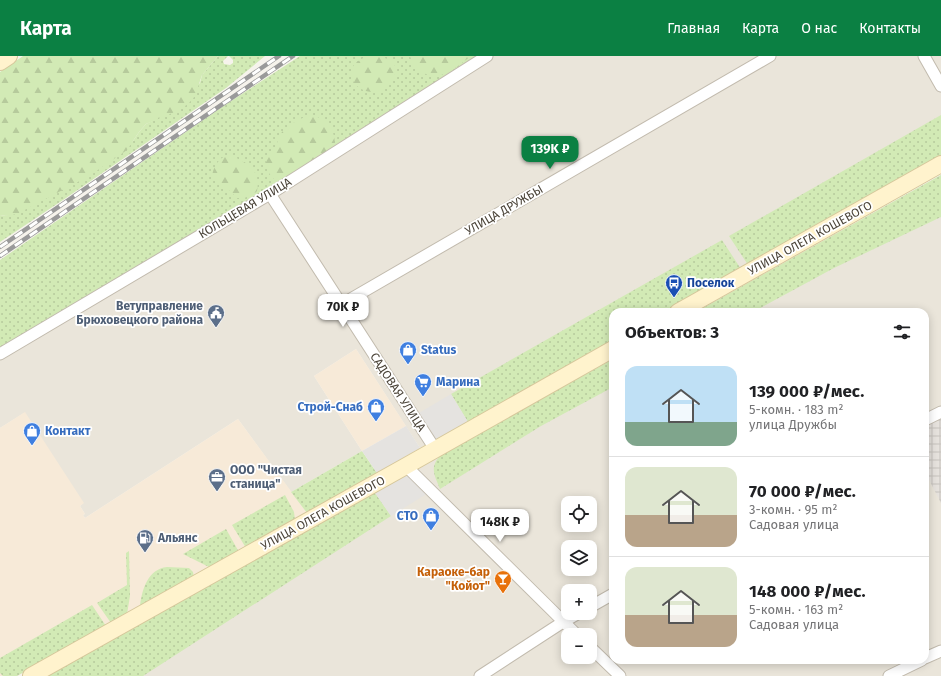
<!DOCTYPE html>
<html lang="ru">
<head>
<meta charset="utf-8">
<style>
	body { margin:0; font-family:"Fira Sans",sans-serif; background:#f6f6f6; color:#202124; height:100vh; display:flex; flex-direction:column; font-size:15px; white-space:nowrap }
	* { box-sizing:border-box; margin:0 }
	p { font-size:13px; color:#757577 }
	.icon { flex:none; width:22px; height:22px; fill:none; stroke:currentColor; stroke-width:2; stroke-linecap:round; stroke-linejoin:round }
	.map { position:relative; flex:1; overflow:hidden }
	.details { position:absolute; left:609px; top:252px; width:320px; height:356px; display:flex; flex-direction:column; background:#fff; border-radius:12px; box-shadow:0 2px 10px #0003 }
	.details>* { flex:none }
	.fabs { position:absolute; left:561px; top:440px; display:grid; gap:8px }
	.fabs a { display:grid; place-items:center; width:36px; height:36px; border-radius:8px; background:#fff; box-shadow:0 2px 10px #0003; font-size:20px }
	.price { position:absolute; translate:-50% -34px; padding:0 9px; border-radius:8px; background:#fff; color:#222; font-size:13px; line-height:26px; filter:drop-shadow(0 1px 2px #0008) }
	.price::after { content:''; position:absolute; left:50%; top:24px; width:12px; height:9px; margin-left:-6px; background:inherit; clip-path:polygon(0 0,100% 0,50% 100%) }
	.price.selected { background:#0b8043; color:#fff }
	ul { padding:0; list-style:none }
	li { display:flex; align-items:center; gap:12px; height:100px; padding:0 16px }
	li+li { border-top:1px solid #e0e0e0 }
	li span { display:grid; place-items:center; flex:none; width:112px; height:80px; border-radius:12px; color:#555 }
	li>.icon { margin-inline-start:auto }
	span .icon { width:48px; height:48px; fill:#fffc; stroke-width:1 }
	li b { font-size:17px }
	h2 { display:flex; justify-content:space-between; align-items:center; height:48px; padding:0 16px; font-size:17px }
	header { display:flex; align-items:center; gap:24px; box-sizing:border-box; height:56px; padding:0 20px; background:#0b8043; color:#fff }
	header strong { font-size:19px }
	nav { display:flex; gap:22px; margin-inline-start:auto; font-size:14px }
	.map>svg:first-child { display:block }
	.residential { fill:#eae5da; fill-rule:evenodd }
	.commercial { fill:#f7ead8 }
	.industrial { fill:url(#industrial-grid) }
	.grass { fill:url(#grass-dots) }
	.forest { fill:url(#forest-firs) }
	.parking { fill:#e5e3e0 }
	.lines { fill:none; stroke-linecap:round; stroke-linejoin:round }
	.street-casing { stroke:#c2bbae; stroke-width:13 }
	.secondary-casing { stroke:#d6c79b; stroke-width:18 }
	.street { stroke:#fff; stroke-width:11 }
	.secondary { stroke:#fff3cd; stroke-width:16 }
	.rail-casing { stroke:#9a9a9a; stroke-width:4.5 }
	.rail { stroke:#fff; stroke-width:3; stroke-dasharray:9; stroke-linecap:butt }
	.labels { text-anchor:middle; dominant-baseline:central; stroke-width:3.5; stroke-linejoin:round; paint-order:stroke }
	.street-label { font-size:12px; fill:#4b4439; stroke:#fff }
	.transit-label { font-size:12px; font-weight:bold; fill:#164399; stroke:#fff; text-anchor:start }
	.service-label { font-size:12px; font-weight:bold; fill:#4e5e75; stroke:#fff; text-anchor:start }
	.shop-label { font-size:12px; font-weight:bold; fill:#366cbe; stroke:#fff; text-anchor:start }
	.food-label { font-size:12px; font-weight:bold; fill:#c56008; stroke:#fff; text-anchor:end }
</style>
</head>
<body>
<header>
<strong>Карта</strong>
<nav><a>Главная</a><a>Карта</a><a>О нас</a><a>Контакты</a></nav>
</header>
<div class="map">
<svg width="941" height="620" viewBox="0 0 941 620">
	<defs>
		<pattern id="industrial-grid" width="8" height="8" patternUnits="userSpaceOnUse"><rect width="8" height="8" fill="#e6e2dd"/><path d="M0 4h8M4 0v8" fill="none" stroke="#c7c3be"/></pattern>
		<pattern id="grass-dots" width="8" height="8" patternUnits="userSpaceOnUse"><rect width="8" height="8" fill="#d2eab5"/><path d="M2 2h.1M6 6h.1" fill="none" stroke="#b6ca9c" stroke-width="1.8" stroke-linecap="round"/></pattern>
		<pattern id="forest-firs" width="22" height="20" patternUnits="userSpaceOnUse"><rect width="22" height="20" fill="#d2eab5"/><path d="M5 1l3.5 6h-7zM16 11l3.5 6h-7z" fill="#b6ca9c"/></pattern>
	</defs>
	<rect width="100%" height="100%" fill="#f6f3ec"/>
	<path class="residential" d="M479,0H941V100L664,256H613V284L420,392L356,293L314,320L362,395L291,436L238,363L85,462L83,459L85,458L80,450L83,447L24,357L0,372V294Z
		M941,119V620H625L590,586V579H582L416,413L613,303V604H925V256H696ZM568,447H590V469H568ZM568,491H590V513H568ZM568,535H590V557H568Z
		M406,416L572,579H568V601H590V597L615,620H43Z"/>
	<path class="commercial" d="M356,293L406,370L362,395L314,320Z
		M25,356L84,447L80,450L85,458L83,459L85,462L238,363L307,457L17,620H0V372Z"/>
	<path class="industrial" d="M941,358V447L925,416V367Z"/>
	<path class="grass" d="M218,0H228L223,5L224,8L230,9L233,7V4L229,0H265L226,32L66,142L0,186V159L6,160L133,85L139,76L146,68L156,63L200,27L202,19Z
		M300,0H479L267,135L0,294V204L222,51Z
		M941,59V100L748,209L729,180Z
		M941,119V161L834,212L753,256H696Z
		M722,184L741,213L664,256H613V284L468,366L451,338Z
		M613,303V331L541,370L440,433C435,420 429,412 440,400Z
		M362,395L377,417L307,457L291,436Z
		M373,434L391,460L143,620H43Z
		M285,439L294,456L295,464L246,492L232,469Z
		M226,473L239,496L211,512L183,498Z
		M129,495L130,540L127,558L111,567L97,547L127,529L126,497Z
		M167,511L189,512L193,516L194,522L140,550C142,533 148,513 167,511Z
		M92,549L106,570L17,620H3L0,617V602Z"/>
	<path class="forest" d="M23,0H218L202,19L195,40L188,48L177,55L146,68L139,76L127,94L89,120L17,158L6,160L0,159V16Z
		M368,0C377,1 388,0 394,8C397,13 396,18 393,22C373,58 326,15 368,0Z
		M410,0H471L450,16L435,21C423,18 413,13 410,0Z
		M306,60C324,58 336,73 335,91L283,125C281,124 278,125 276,124C270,122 263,107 267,101C269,99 273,97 275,96C277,91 277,87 278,83C282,71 296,66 306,60Z
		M227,99C246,105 261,112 257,135C251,141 246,142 237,142C235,140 232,137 230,135C220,127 206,125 216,109C219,104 221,102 227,99Z"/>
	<path class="parking" d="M451,338L468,366L436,384L419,357Z
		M406,370L420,392L377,417L362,395Z
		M406,416L428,437L391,460L373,434Z"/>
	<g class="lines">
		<g class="street-casing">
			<path id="street" d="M924,0L941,30
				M270,138L435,393
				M342,248L770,0
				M0,298L270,138L487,0
				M925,364L941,356
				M406,410L577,579
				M590,551L613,538
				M590,591L620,620
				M925,602L941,595
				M480,620L563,566L579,557
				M889,620L922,604"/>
		</g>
		<g class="secondary-casing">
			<path id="secondary" d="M0,6L9,0
				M678,256L941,108
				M31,620L406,410L613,293"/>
		</g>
		<use href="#street" class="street"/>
		<use href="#secondary" class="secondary"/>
		<g class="rail-casing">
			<path id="rail" d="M0,191L279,0
				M0,200L293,0"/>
		</g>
		<use href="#rail" class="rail"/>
	</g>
	<defs>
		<g id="bus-pin" transform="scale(0.9)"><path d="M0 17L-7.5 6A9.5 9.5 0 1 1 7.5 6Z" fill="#1a4fb4" stroke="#fff"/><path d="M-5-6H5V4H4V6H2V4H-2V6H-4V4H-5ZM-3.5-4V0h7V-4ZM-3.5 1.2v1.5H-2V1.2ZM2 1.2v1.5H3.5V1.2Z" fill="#fff"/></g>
		<g id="civic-pin" transform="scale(0.9)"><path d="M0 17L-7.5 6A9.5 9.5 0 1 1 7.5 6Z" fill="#5c6f8a" stroke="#fff"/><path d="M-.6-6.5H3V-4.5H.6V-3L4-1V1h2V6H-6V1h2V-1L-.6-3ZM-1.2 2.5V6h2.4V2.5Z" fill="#fff"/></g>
		<g id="shop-pin" transform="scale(0.9)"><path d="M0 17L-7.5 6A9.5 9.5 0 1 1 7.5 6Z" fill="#3f7fe0" stroke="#fff"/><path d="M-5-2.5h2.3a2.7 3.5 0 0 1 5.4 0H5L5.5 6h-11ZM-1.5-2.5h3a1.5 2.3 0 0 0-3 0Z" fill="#fff"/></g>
		<g id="supermarket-pin" transform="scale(0.9)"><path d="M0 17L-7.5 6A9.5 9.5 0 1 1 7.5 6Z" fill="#3f7fe0" stroke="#fff"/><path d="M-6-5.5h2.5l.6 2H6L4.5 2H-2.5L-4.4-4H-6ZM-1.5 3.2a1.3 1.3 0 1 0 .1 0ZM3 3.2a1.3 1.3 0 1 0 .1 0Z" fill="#fff"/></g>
		<g id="office-pin" transform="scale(0.9)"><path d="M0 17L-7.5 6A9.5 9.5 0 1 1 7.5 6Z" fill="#5c6f8a" stroke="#fff"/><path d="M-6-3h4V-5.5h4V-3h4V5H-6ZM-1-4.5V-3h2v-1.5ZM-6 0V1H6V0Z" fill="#fff"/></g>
		<g id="fuel-pin" transform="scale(0.9)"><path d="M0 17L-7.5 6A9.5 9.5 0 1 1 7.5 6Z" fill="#5c6f8a" stroke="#fff"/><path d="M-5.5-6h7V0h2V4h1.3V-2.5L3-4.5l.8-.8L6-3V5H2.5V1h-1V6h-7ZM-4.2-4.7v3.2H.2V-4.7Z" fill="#fff"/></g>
		<g id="bar-pin" transform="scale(0.9)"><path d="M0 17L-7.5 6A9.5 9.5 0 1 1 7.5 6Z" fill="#e8710a" stroke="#fff"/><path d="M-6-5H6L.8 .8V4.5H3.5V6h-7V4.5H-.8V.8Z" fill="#fff"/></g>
	</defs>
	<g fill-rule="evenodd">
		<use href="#bus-pin" x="674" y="227"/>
		<use href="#civic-pin" x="216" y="257"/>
		<use href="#shop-pin" x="408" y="294"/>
		<use href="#supermarket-pin" x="423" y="326"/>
		<use href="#shop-pin" x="376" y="351"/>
		<use href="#shop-pin" x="32" y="375"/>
		<use href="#office-pin" x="217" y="421"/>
		<use href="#shop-pin" x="431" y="460"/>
		<use href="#fuel-pin" x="145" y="482"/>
		<use href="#bar-pin" x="503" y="523"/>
	</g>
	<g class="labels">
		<g class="street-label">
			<text transform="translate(245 152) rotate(-31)">КОЛЬЦЕВАЯ УЛИЦА</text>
			<text transform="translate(504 154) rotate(-30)">УЛИЦА ДРУЖБЫ</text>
			<text transform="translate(810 182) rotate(-29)">УЛИЦА ОЛЕГА КОШЕВОГО</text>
			<text transform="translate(398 336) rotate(57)">САДОВАЯ УЛИЦА</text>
			<text transform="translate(323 457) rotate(-29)">УЛИЦА ОЛЕГА КОШЕВОГО</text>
		</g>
		<g class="transit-label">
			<text x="687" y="227">Поселок</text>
		</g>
		<g class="service-label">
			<text x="203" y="250" text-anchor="end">Ветуправление<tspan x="203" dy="14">Брюховецкого района</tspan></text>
			<text x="230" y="414">ООО "Чистая<tspan x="230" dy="14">станица"</tspan></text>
			<text x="158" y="482">Альянс</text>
		</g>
		<g class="shop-label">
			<text x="421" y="294">Status</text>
			<text x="436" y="326">Марина</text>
			<text x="363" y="351" text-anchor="end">Строй-Снаб</text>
			<text x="45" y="375">Контакт</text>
			<text x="418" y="460" text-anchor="end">СТО</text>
		</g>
		<g class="food-label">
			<text x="490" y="516">Караоке-бар<tspan x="490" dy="14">"Койот"</tspan></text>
		</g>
	</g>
</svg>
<div class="fabs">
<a><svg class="icon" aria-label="locate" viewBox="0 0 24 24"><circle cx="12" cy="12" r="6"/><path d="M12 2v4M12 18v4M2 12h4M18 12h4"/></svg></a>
<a><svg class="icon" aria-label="layers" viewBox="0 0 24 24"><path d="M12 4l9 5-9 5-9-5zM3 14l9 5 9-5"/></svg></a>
<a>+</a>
<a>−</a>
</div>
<b class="price selected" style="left:550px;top:114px">139K ₽</b>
<b class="price" style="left:343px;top:272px">70K ₽</b>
<b class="price" style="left:500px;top:487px">148K ₽</b>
<section class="details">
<h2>Объектов: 3<svg class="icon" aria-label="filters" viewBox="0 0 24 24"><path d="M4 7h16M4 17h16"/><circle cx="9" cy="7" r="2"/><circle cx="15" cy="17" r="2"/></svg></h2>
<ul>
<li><span style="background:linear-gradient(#bfe0f5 70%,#7fa58c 0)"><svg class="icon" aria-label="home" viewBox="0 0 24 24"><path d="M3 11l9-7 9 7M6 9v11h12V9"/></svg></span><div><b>139 000 ₽/мес.</b><p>5-комн. · 183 m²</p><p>улица Дружбы</p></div></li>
<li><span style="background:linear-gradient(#dfe7d0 60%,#b9a48a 0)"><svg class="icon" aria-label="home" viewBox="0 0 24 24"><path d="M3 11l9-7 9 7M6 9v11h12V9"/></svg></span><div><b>70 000 ₽/мес.</b><p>3-комн. · 95 m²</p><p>Садовая улица</p></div></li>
<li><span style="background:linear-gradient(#dfe7d0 60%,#b9a48a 0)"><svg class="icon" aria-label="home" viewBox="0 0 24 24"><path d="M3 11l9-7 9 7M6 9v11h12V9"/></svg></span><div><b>148 000 ₽/мес.</b><p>5-комн. · 163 m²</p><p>Садовая улица</p></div></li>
</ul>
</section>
</div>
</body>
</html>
